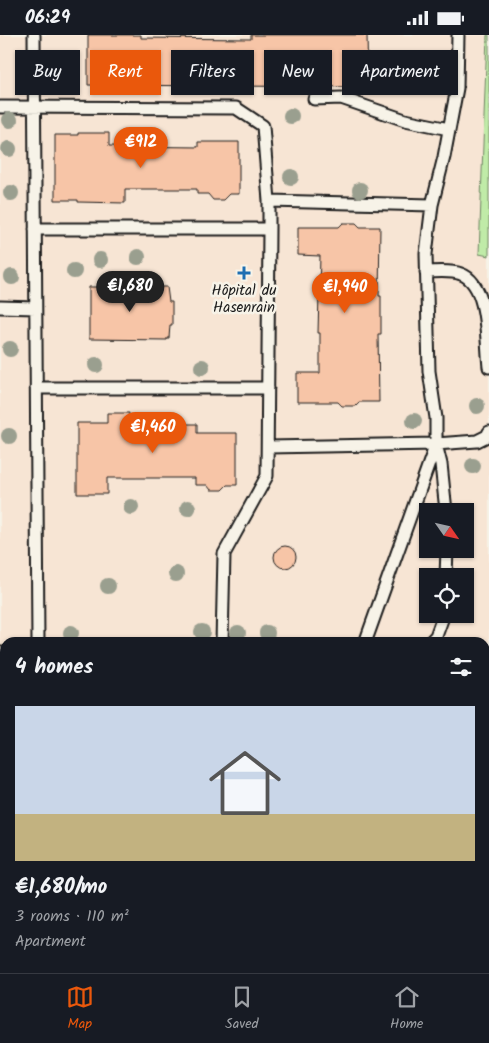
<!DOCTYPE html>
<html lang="en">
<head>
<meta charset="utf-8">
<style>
	body { margin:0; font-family:Kalam,sans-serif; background:#242831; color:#f1f3f6; height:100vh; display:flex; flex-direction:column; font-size:19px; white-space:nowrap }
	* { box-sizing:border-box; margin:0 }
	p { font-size:16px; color:#9ea1a6 }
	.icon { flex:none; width:28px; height:28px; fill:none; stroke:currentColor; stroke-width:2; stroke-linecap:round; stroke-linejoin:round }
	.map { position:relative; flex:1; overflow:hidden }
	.sheet { position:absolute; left:0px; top:602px; width:490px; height:336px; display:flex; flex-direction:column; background:#171b24; border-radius:15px 15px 0 0; box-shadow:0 1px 4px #0004 }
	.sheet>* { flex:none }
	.hud { position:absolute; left:15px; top:15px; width:460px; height:45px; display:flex; gap:10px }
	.needle { width:32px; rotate:124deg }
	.buttons { position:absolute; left:419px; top:468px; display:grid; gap:10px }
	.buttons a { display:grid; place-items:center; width:55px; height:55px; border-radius:0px; background:#171b24; box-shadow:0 1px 4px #0004; font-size:25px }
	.price { position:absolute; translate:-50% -42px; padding:0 11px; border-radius:18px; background:#ea580c; color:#fff; font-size:16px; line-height:32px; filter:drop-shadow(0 1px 2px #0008) }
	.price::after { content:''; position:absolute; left:50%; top:30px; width:15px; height:11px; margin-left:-8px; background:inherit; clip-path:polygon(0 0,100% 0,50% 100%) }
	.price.active { background:#222; color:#fff }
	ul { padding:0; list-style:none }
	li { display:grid; align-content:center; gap:10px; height:265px; padding:0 15px }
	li+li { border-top:1px solid #363941 }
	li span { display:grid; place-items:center; height:155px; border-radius:0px; color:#555 }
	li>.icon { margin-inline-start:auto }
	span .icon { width:90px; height:90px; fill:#fffc; stroke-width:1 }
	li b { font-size:21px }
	h2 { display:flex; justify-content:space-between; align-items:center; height:60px; padding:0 15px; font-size:21px }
	.pill { padding:0 18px; border-radius:0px; background:#171b24; box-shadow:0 1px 4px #0004; font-size:18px; line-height:45px }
	.pill.active { background:#ea580c; color:#fff }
	.status { display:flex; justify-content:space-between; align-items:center; height:35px; padding:0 25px; background:#171b24; direction:ltr }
	.status svg { height:14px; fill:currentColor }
	.dock { display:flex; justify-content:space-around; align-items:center; height:70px; border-top:1px solid #363941; background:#171b24; font-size:14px; color:#9ea1a6 }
	.dock a { display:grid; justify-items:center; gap:2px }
	.dock .active { color:#ea580c }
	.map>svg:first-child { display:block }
	.built { fill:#f7e5d4; fill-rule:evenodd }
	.green { fill:#c0eba8; stroke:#6e8462 }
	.building { fill:#f7c5a7; stroke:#1c1c1c }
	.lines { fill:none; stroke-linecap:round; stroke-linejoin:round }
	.lane-casing { stroke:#1c1c1c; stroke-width:15 }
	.street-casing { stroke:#1c1c1c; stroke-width:26 }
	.lane { stroke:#f7f3e8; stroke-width:11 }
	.street { stroke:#f7f3e8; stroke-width:22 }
	.tree { fill:#9a9f8f }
	.poi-dot { fill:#1f6fb2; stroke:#f7f3e8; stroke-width:2 }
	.labels { text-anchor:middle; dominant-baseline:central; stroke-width:5; stroke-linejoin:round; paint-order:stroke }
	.poi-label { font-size:15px; fill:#1c1c1c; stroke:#f7f3e8 }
</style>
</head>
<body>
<div class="status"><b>06:29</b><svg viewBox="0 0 49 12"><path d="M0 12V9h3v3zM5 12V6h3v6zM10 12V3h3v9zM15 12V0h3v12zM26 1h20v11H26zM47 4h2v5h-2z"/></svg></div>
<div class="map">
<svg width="489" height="938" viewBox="0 0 489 938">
	<rect width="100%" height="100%" fill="#f7f3e8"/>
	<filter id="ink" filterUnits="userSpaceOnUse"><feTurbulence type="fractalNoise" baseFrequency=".02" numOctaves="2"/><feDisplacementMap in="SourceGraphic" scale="10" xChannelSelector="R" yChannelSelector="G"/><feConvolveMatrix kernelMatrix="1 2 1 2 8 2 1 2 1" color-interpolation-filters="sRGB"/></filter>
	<g filter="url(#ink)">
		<path class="built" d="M0,0H489V885H485V608H5V883H0ZM428,476H465V514H428ZM428,541H465V579H428Z"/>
		<path class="green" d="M487,0H489V221L479,219Z"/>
		<path class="building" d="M88,0H141V3L251,4V0H367L368,52L88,50Z
			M78,98H109V111L198,112V107H239V159H229L223,165H213L208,159H197V154H125V168L78,167V165H55V100H78Z
			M343,188H356L360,192H380L379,261H381V299H378L379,367H359L355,371H342L338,367H297V338H320V298H318L320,221L298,220V192H339Z
			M89,252H167L169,267H172V290H170L169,303H167V305L89,304Z
			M107,378H129V389H197V398H237V450H227L222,455H211L207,450H195V443H107V459H77V388H107Z
			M274 522a11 11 0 1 1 22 0a11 11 0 1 1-22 0Z"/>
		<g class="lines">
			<g class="lane-casing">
				<path id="lane" d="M34,0L38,608
					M314,64L341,63L405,85L449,94
					M0,72L236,73L263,91L269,166V194
					M269,166L432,170
					M35,194H269L267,441L224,519L222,608
					M426,237C436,237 451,235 461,239C489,249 486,307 489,332
					M0,272L35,273
					M36,353H268
					M268,412L436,409L477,406L487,401L489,397
					M446,476L441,429L436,409V383L429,336L426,219L432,170L444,122L457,53L458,0
					M446,541L447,514
					M365,608L436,409
					M429,608L436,601L444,579
					M0,618H5"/>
			</g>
			<g class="street-casing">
				<path id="street" d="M0,897L5,898
					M485,904H489
					M356,938L358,934"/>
			</g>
			<use href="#lane" class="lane"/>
			<use href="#street" class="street"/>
		</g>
		<g class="tree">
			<circle cx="428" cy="51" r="8"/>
			<circle cx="291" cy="81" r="8"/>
			<circle cx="10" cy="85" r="8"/>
			<circle cx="9" cy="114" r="8"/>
			<circle cx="291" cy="142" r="8"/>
			<circle cx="360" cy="155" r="8"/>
			<circle cx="11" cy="158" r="8"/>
			<circle cx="138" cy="222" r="8"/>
			<circle cx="100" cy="225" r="8"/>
			<circle cx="74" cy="236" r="8"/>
			<circle cx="12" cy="242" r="8"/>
			<circle cx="10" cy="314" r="8"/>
			<circle cx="96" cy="330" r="8"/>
			<circle cx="202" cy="332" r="8"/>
			<circle cx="477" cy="371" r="8"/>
			<circle cx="414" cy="386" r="8"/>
			<circle cx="9" cy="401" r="8"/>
			<circle cx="473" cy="431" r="8"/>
			<circle cx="131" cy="472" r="8"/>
			<circle cx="188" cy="473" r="8"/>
			<circle cx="176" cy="539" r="8"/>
			<circle cx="108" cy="551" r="8"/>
			<circle cx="202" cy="597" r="8"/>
			<circle cx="71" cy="598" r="8"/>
			<circle cx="238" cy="598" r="8"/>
			<circle cx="267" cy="598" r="8"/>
		</g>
	</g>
	<path class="poi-dot" d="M241.5 230.5h5v5h5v5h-5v5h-5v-5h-5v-5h5z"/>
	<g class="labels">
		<g class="poi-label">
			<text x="244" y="256">Hôpital du<tspan x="244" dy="17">Hasenrain</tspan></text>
		</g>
	</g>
</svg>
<div class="buttons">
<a><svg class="needle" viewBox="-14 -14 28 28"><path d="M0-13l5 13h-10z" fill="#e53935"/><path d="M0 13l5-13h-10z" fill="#9ea1a6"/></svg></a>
<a><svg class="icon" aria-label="locate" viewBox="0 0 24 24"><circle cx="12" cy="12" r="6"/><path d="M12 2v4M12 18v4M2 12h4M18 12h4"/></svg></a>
</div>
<b class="price" style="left:141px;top:134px">€912</b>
<b class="price active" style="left:130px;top:278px">€1,680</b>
<b class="price" style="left:345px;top:279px">€1,940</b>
<b class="price" style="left:153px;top:419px">€1,460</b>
<div class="hud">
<a class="pill">Buy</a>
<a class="pill active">Rent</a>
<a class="pill">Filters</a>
<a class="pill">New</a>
<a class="pill">Apartment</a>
</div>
<section class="sheet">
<h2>4 homes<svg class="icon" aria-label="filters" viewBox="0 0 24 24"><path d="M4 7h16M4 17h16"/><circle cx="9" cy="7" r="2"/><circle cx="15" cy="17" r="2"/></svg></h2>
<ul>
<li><span style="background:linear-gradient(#c9d6e8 70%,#c2b280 0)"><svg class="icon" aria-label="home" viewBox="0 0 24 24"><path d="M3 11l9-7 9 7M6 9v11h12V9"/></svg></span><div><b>€1,680/mo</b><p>3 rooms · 110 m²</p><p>Apartment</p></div></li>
</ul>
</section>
</div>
<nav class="dock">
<a class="active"><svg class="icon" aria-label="map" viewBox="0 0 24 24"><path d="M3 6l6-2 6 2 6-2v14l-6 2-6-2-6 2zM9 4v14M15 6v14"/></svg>Map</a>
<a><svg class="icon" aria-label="saved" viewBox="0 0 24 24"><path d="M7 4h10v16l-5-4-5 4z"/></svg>Saved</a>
<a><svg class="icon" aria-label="home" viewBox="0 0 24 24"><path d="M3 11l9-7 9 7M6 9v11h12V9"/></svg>Home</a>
</nav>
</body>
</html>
